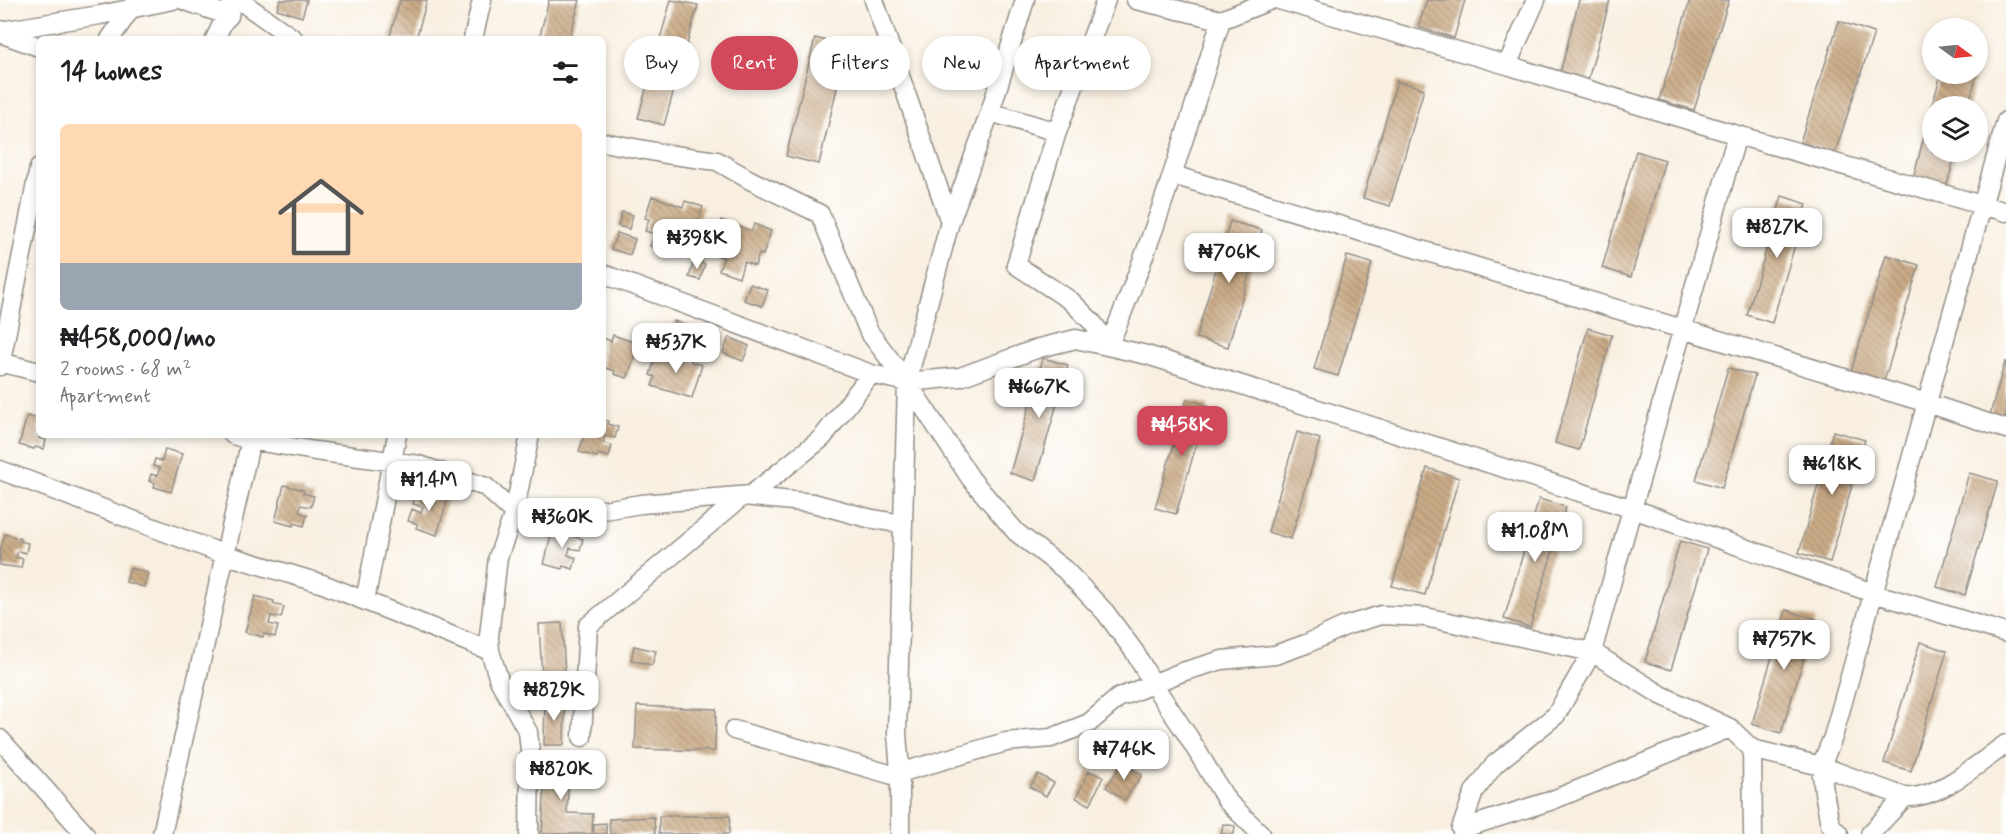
<!DOCTYPE html>
<html lang="en">
<head>
<meta charset="utf-8">
<style>
	body { margin:0; font-family:Mynerve,sans-serif; background:#f6f6f6; color:#202124; height:100vh; display:flex; flex-direction:column; font-size:22px; white-space:nowrap }
	* { box-sizing:border-box; margin:0 }
	p { font-size:20px; color:#757577 }
	.icon { flex:none; width:33px; height:33px; fill:none; stroke:currentColor; stroke-width:2; stroke-linecap:round; stroke-linejoin:round }
	.map { position:relative; flex:1; overflow:hidden }
	.drawer { position:absolute; left:36px; top:36px; width:570px; height:402px; display:flex; flex-direction:column; background:#fff; border-radius:9px; box-shadow:0 3px 9px #0003 }
	.drawer>* { flex:none }
	.guide { position:absolute; left:624px; top:36px; width:570px; height:54px; display:flex; gap:12px }
	.needle { width:39px; rotate:105deg }
	.fabs { position:absolute; left:1922px; top:18px; display:grid; gap:12px }
	.fabs a { display:grid; place-items:center; width:66px; height:66px; border-radius:50%; background:#fff; box-shadow:0 3px 9px #0003; font-size:30px }
	.price { position:absolute; translate:-50% -51px; padding:0 14px; border-radius:12px; background:#fff; color:#222; font-size:20px; line-height:39px; filter:drop-shadow(0 2px 3px #0008) }
	.price::after { content:''; position:absolute; left:50%; top:36px; width:18px; height:14px; margin-left:-9px; background:inherit; clip-path:polygon(0 0,100% 0,50% 100%) }
	.price.on { background:#d1495b; color:#fff }
	ul { padding:0; list-style:none }
	li { display:grid; align-content:center; gap:12px; height:318px; padding:0 24px }
	li+li { border-top:2px solid #e0e0e0 }
	li span { display:grid; place-items:center; height:186px; border-radius:9px; color:#555 }
	li>.icon { margin-inline-start:auto }
	span .icon { width:108px; height:108px; fill:#fffc; stroke-width:1 }
	li b { font-size:26px }
	h2 { display:flex; justify-content:space-between; align-items:center; height:72px; padding:0 24px; font-size:26px }
	.chip { padding:0 21px; border-radius:27px; background:#fff; box-shadow:0 3px 9px #0003; font-size:21px; line-height:54px }
	.chip.on { background:#d1495b; color:#fff }
	.map>svg:first-child { display:block }
	.building { fill:url(#building-back-hatch) }
	.lines { fill:none; stroke-linecap:round; stroke-linejoin:round }
	.minor-casing { stroke:#928d86; stroke-width:21 }
	.minor { stroke:#fff; stroke-width:18 }
</style>
</head>
<body>
<div class="map">
<svg width="2006" height="834" viewBox="0 0 2006 834">
	<defs>
		<pattern id="building-back-hatch" width="6" height="6" patternUnits="userSpaceOnUse" patternTransform="scale(1.5)"><rect width="6" height="6" fill="#cbac87"/><path d="M-1 5l2 2M0 0l6 6M5-1l2 2" fill="none" stroke="#a58c6f"/></pattern>
	</defs>
	<rect width="100%" height="100%" fill="#fff"/>
	<filter id="ink" filterUnits="userSpaceOnUse"><feTurbulence type="fractalNoise" baseFrequency=".0167" numOctaves="2"/><feDisplacementMap in="SourceGraphic" scale="12" xChannelSelector="R" yChannelSelector="G"/><feConvolveMatrix kernelMatrix="1 2 1 2 8 2 1 2 1" color-interpolation-filters="sRGB"/></filter>
	<filter id="wash" filterUnits="userSpaceOnUse"><feTurbulence type="fractalNoise" baseFrequency=".008" numOctaves="4" result="noise"/><feDisplacementMap in="SourceGraphic" scale="24" xChannelSelector="R" yChannelSelector="G"/><feGaussianBlur stdDeviation="1.35" result="paint"/><feColorMatrix in="noise" values="0 0 0 0 0 0 0 0 0 0 0 0 0 0 0 0 0 1.4 0 .05"/><feComposite in="paint" operator="in"/></filter>
	<g filter="url(#wash)">
		<rect width="100%" height="100%" fill="#f8efe0"/>
		<g id="blocks">
			<path class="building" d="M280,0H307L302,17L277,9Z
				M400,0H427L416,39H389Z
				M549,0H580L569,39H539Z
				M671,0L698,5L664,125L638,118Z
				M1427,0H1465L1454,38L1418,27Z
				M1579,0H1610L1588,80L1560,73Z
				M1690,0H1729L1694,110L1659,100Z
				M1839,21L1874,33L1835,153L1800,142Z
				M815,38L847,46L819,164L786,156Z
				M1941,74H1977L1968,106H1932Z
				M1397,81L1424,89L1390,206L1363,198Z
				M1931,109L1932,152H1956L1946,188L1913,179Z
				M1636,151L1665,160L1631,277L1602,268Z
				M652,196L683,207L685,201L703,207L694,232L690,230L686,243L675,239L670,253L650,246L655,234L645,231L649,219L645,218Z
				M1782,196L1807,204L1772,323L1747,315Z
				M622,212L633,215L629,229L618,226Z
				M721,220L752,231L754,224L771,231L763,255L759,254L755,266L744,262L739,277L719,270L724,258L714,254L718,243L714,241Z
				M1230,221L1262,230L1228,347L1196,338Z
				M617,233L635,239L630,255L611,249Z
				M1886,255L1919,265L1883,385L1850,375Z
				M1347,256L1372,263L1338,376L1314,369Z
				M694,261L705,264L700,280L689,277Z
				M750,284L768,290L762,306L744,300Z
				M674,321L688,326L683,339L670,334Z
				M1588,328L1612,335L1579,450L1555,443Z
				M613,335L639,344L627,378L614,374L615,371L603,367V338L611,341Z
				M729,337L749,346L743,361L723,353Z
				M683,350L694,353L691,362L702,365L692,398L652,386L655,377L650,375L657,352L680,359Z
				M1043,358L1068,365L1035,481L1010,473Z
				M2005,362H2006V419L1990,415Z
				M1728,368L1755,375L1722,488L1696,480Z
				M1187,399L1208,405L1176,514L1155,508Z
				M27,416L39,419V438L46,440L44,449L35,447L34,449L19,445Z
				M603,420L608,421L607,424L618,427L615,438L605,436L603,443L612,445L609,457L598,454L597,457L579,452L584,435H603Z
				M1833,431L1865,440L1830,562L1799,553Z
				M1297,432L1320,439L1291,539L1268,532Z
				M165,449L182,454L171,492L154,487L155,483L149,481L151,474L157,476L160,468L153,466L155,459L162,461Z
				M1427,468L1459,478L1425,595L1392,586Z
				M1969,473L1998,481L1965,595L1937,587Z
				M284,485L304,490L303,493L314,496L311,507L301,505L299,512L307,515L304,526L294,523L293,526L275,521Z
				M426,491L448,498L437,535L416,528L418,524L408,521L412,509L421,513L423,507L413,504L416,493L425,496Z
				M1539,499L1566,507L1530,627L1504,619Z
				M553,528L573,533L572,536L583,539L580,550L570,548L568,555L576,558L573,569L563,566L562,569L544,564Z
				M5,534L21,539L20,541L28,543L26,553L18,551L16,557L23,559L21,568L0,565V552Z
				M1680,541L1707,549L1671,670L1645,662Z
				M130,568L148,573L144,587L126,582Z
				M255,596L274,601L273,604L284,607L281,618L271,616L269,624L278,626L275,637L264,634L263,637L245,632Z
				M1786,610L1816,619L1781,733L1752,724Z
				M562,623L566,691L543,692L539,624Z
				M1920,642L1947,651L1911,771L1884,763Z
				M634,646L656,651L652,665L631,660Z
				M545,698L565,699L564,745H544Z
				M637,706L716,709L715,751L635,749Z
				M546,754L570,755L567,813L593,814L592,834H542Z
				M1123,762L1142,775L1125,800L1106,787Z
				M1089,771L1103,777L1090,805L1076,798Z
				M1038,774L1054,783L1046,796L1030,787Z
				M659,816H730L729,834H659Z
				M654,817L655,834H610L609,819Z
				M606,823V834H594V824Z
				M1223,824L1235,826L1234,834H1221Z"/>
		</g>
	</g>
	<g filter="url(#ink)">
		<use href="#blocks" fill-opacity="0" stroke="#928d86" stroke-width="1.5"/>
		<g class="lines">
			<g class="minor-casing">
				<path id="minor" d="M183,0L229,16
					M239,0L294,39
					M874,0L950,222
					M1106,0L1057,132L1016,265L1071,301L1092,322L1109,345
					M1136,0L1221,20
					M1279,0L1507,65L1737,135L2006,212
					M0,31L100,15L173,0
					M0,33L39,47
					M110,39L134,4
					M215,39L223,22L229,16L231,5
					M473,39L482,0
					M1507,65L1536,0
					M990,112L1057,132
					M603,142L666,154L717,161L750,180L820,214L869,332L907,382L971,479L1016,532L1065,570L1105,612L1134,651L1153,684L1188,736L1227,801L1261,834
					M1173,175L1927,403L2006,429
					M603,274L871,374L907,382L960,377L1039,348L1076,339L1147,355L1633,509L1873,593L2006,633
					M1109,345C1154,239 1187,130 1221,20L1271,0
					M0,362L39,372
					M0,366L39,168
					M233,435L250,440L315,451L419,465L486,487L514,513L554,518L641,504L751,495L822,438L871,374
					M0,470L226,555L323,584L490,651
					M365,601L397,435
					M1730,728L1550,801L1461,829L1474,792L1495,764L1556,715L1592,652L1737,135
					M734,730L900,777
					M582,737L588,626L743,496L813,503L868,518L902,524
					M0,739L85,834
					M1752,749L1753,834
					M892,775L1006,742L1051,738L1089,723L1118,698L1182,672L1222,660L1275,655L1306,644L1345,626L1381,615L1425,617L1592,652L1661,695L1730,728L1752,749L1821,766L1905,797C1938,800 1980,762 2006,744
					M162,834L252,435
					M529,834L530,750L528,732L499,680L490,651L489,636L498,557L514,513L530,435
					M900,834V771L897,734L907,382L950,222L990,112L1025,0
					M1839,834L1830,824L1824,792L1821,766L1833,737L2006,121
					M1870,834L1905,797"/>
			</g>
			<use href="#minor" class="minor"/>
		</g>
	</g>
</svg>
<div class="fabs">
<a><svg class="needle" viewBox="-14 -14 28 28"><path d="M0-13l5 13h-10z" fill="#e53935"/><path d="M0 13l5-13h-10z" fill="#757577"/></svg></a>
<a><svg class="icon" aria-label="layers" viewBox="0 0 24 24"><path d="M12 4l9 5-9 5-9-5zM3 14l9 5 9-5"/></svg></a>
</div>
<b class="price" style="left:1777px;top:259px">₦827K</b>
<b class="price" style="left:697px;top:270px">₦398K</b>
<b class="price" style="left:1229px;top:284px">₦706K</b>
<b class="price" style="left:676px;top:374px">₦537K</b>
<b class="price" style="left:1039px;top:419px">₦667K</b>
<b class="price on" style="left:1182px;top:457px">₦458K</b>
<b class="price" style="left:1832px;top:496px">₦618K</b>
<b class="price" style="left:429px;top:512px">₦1.4M</b>
<b class="price" style="left:562px;top:549px">₦360K</b>
<b class="price" style="left:1535px;top:563px">₦1.08M</b>
<b class="price" style="left:1784px;top:671px">₦757K</b>
<b class="price" style="left:554px;top:722px">₦829K</b>
<b class="price" style="left:1124px;top:781px">₦746K</b>
<b class="price" style="left:561px;top:801px">₦820K</b>
<div class="guide">
<a class="chip">Buy</a>
<a class="chip on">Rent</a>
<a class="chip">Filters</a>
<a class="chip">New</a>
<a class="chip">Apartment</a>
</div>
<section class="drawer">
<h2>14 homes<svg class="icon" aria-label="filters" viewBox="0 0 24 24"><path d="M4 7h16M4 17h16"/><circle cx="9" cy="7" r="2"/><circle cx="15" cy="17" r="2"/></svg></h2>
<ul>
<li><span style="background:linear-gradient(#ffd9b3 75%,#9aa5b1 0)"><svg class="icon" aria-label="home" viewBox="0 0 24 24"><path d="M3 11l9-7 9 7M6 9v11h12V9"/></svg></span><div><b>₦458,000/mo</b><p>2 rooms · 68 m²</p><p>Apartment</p></div></li>
</ul>
</section>
</div>
</body>
</html>
